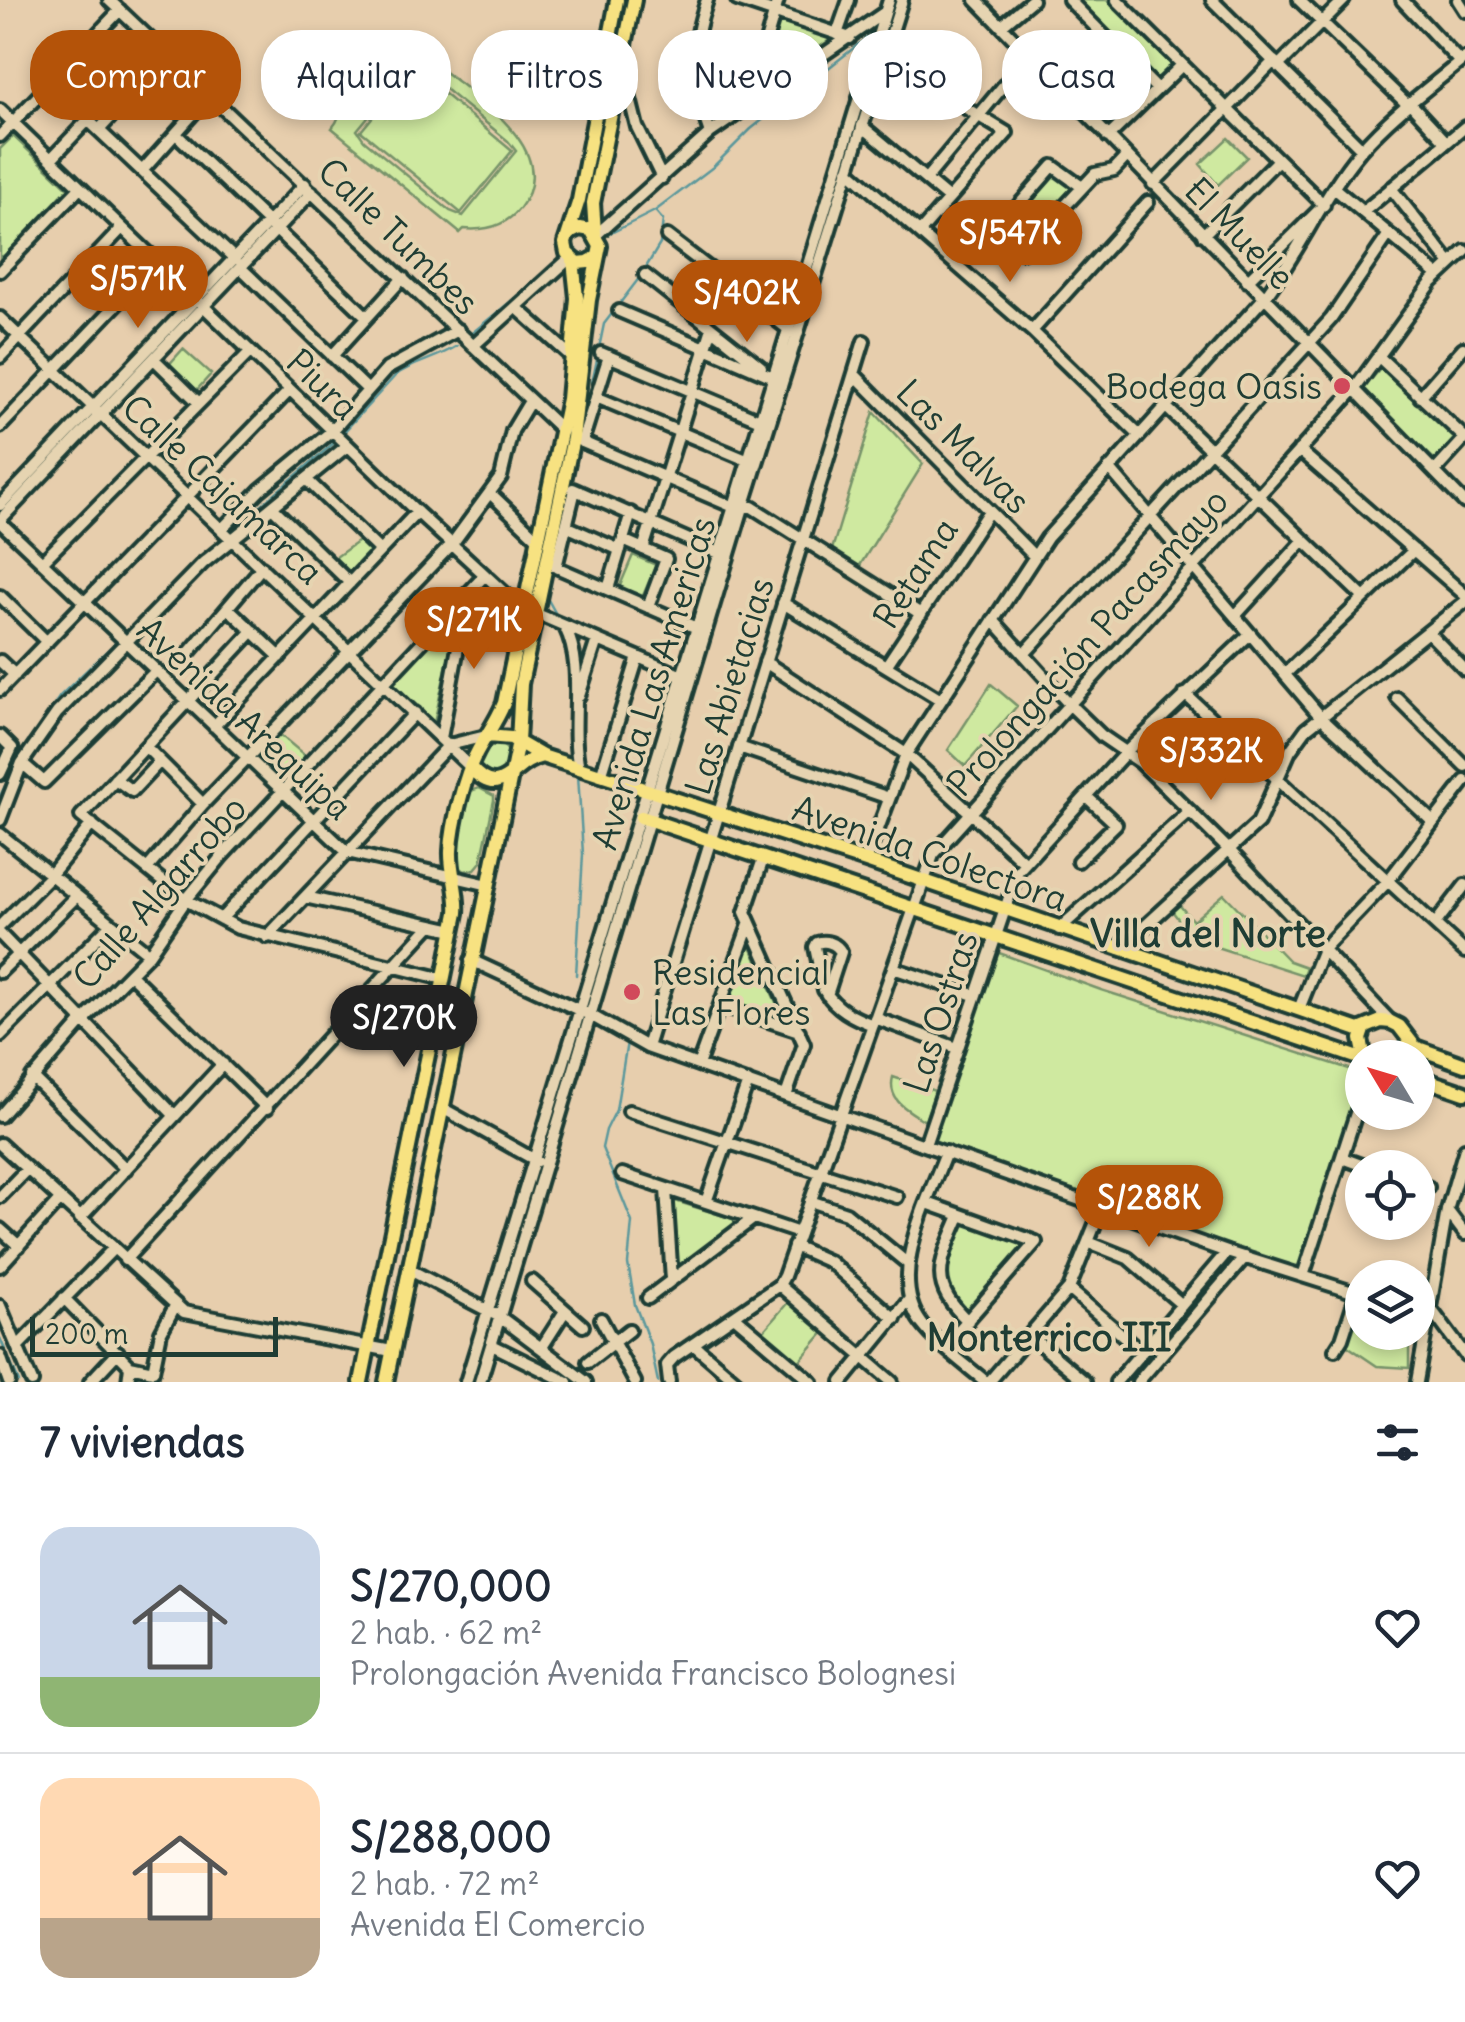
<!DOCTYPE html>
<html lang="es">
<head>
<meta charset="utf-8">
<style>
	body { margin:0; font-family:Delius,sans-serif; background:#f2f2f3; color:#1f2937; height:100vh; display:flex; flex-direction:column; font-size:38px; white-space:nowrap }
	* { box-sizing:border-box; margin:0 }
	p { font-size:32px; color:#747a83 }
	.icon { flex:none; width:55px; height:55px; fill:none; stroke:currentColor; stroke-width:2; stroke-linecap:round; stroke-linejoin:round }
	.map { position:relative; height:1382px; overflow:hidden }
	.details { display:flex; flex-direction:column; background:#fff; flex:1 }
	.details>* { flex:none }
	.top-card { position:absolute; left:30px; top:30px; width:1405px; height:90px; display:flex; gap:20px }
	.needle { width:65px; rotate:308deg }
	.buttons { position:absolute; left:1345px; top:1040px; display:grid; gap:20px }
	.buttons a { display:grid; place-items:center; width:90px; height:90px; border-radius:50%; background:#fff; box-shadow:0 5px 15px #0003; font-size:50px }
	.scale { position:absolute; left:30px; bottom:25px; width:248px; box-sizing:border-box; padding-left:10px; border:5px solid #1f3d34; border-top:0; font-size:28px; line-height:35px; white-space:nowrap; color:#1f3d34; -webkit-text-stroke:8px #e6d4b1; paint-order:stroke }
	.price { position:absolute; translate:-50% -85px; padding:0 22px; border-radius:35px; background:#b45309; color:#fff; font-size:32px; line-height:65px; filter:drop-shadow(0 2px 5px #0008) }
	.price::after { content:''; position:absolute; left:50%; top:60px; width:30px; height:22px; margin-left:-15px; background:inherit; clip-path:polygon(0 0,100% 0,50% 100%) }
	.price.current { background:#222; color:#fff }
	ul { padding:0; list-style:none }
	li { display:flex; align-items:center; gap:30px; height:250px; padding:0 40px }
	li+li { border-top:2px solid #e0e1e3 }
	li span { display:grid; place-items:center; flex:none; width:280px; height:200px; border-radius:30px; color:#555 }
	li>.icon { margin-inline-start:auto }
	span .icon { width:120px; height:120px; fill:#fffc; stroke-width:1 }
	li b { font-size:42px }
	h2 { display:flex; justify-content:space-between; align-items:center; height:120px; padding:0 40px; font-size:42px }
	.tag { padding:0 35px; border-radius:40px; background:#fff; box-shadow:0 5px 15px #0003; font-size:35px; line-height:90px }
	.tag.current { background:#b45309; color:#fff }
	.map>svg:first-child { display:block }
	.green { fill:#cfe9a0; stroke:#77936a; stroke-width:2.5; fill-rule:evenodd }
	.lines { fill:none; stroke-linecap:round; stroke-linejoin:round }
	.stream { stroke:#5c989c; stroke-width:2.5 }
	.minor-casing { stroke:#1f3d34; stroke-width:18 }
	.major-casing { stroke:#1f3d34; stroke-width:20 }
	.minor { stroke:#e6d4b1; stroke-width:10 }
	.major { stroke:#f7e281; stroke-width:12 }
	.poi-dot { fill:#d1495b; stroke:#e6d4b1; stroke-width:4 }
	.labels { text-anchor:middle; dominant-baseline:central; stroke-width:8; stroke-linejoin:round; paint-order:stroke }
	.street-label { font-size:35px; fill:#1f3d34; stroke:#e6d4b1 }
	.poi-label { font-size:35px; fill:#1f3d34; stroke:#e6d4b1; text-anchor:end }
	.neighbourhood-label { font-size:38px; font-weight:bold; fill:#1f3d34; stroke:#e6d4b1 }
</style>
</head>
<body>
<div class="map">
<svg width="1465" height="1382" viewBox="0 0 1465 1382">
	<rect width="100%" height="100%" fill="#e7cead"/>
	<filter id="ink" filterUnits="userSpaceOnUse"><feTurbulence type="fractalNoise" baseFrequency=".01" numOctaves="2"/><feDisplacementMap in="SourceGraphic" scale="20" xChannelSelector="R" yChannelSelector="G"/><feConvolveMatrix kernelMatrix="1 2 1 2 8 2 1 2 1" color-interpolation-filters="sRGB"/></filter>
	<g filter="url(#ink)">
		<path class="green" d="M1074,0H1107L1172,65L1155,81Z
			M779,20L834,37L768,83L763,66Z
			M390,50L417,53L432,62C471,94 565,149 520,208C506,226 486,231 464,229L460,233L332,128C342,117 339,109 342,96C347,72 368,57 390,50ZM411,65L422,70L508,141L516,151L463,216L450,211L364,140L357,130Z
			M413,68L512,151L461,213L361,131Z
			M13,136L68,188L0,261V149Z
			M1228,138L1247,157L1218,185L1200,164Z
			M1055,170L1072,187L1020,244L1001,228Z
			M183,349L211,374L194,393L166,368Z
			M1382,367L1455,435L1456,440L1436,461L1362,390Z
			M874,412L923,464L859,567L831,553Z
			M361,539L374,551L349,579L329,562Z
			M633,555L656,565L642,598L619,588Z
			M452,621L456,623L434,723L431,724L392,684Z
			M991,684L1017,706L965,766L948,750Z
			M278,733L309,759L281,787L253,761Z
			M478 759a16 16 0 1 1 32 0a16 16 0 1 1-32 0Z
			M479,788L494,796V800L481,862L475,869L465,871L456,865L455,858L468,792Z
			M1224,894L1289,961L1306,967L1303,975L1201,942L1190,934L1169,907L1176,901L1193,921Z
			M745,947H751L785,1022L726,1003Z
			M991,950L1101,990L1362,1073V1088L1301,1271L928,1143Z
			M893,1077L935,1091L925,1121C908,1110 887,1101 893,1077Z
			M672,1200L734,1219L736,1228L678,1270L675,1268Z
			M963,1223L1025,1245L967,1315C934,1282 948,1262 963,1223Z
			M790,1300L825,1331L796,1365L760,1335Z
			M1360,1301L1362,1302V1332L1409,1333V1368L1377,1366L1346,1345Z"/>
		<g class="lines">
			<path class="stream" d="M605,236L655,211L713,167L751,129L869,36
				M472,333L539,278
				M599,348L604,324L640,277L660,244L663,220L656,212
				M586,411L598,355
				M342,434L396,375C412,363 436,359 457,346
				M571,484L579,450
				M231,531L335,442
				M553,569L547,598L557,616
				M124,634L197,562
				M569,659L571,706
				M0,796L19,757L60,696L119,639
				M576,975L583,854L578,775
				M624,1039L627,1042L616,1110L606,1130L602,1148L632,1222L628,1264L635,1305L650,1344L658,1382
				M0,1338L19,1382"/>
			<g class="minor-casing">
				<path id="minor" d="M109,0L563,431
					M707,0C689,52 692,82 710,133
					M737,0L850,38
					M976,0L1465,503
					M1069,0L1157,89
					M1117,0L1324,205L1247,281
					M1212,0L1362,149
					M1299,0L1408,105
					M1402,0L1460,62
					M1458,0L1465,11
					M1001,26L1032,0
					M837,34L849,0
					M887,51L936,90L1007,133L920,232
					M1278,66L1344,0
					M622,67L637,127L662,178
					M766,95L758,69L778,0
					M1410,103L1446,142
					M0,110L417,512L525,612
					M862,126L949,199
					M99,130L168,55
					M176,134L367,317
					M0,136L120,10
					M1108,137L1181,66
					M51,159L88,120L235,259
					M848,170L1032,331L1139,435
					M142,171L210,95
					M926,179L1029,55
					M1153,184L1274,61
					M1082,187L1053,166L996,231L1022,252L1095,174L1114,170L1127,156
					M1334,188L1438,275
					M1391,188L1450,263
					M1363,212L1465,127
					M596,235L710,133L885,12
					M1203,235L1278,160
					M667,236L792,332
					M960,261L977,242L996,229
					M241,268L367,389
					M0,271L80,188
					M645,275L761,367
					M516,307L573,358
					M619,311L773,377
					M0,318L470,767
					M1032,331L1148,202
					M473,346L570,258
					M601,353L760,420
					M332,356L403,278
					M1378,356L1465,438
					M0,357L122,228
					M154,359L199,403
					M854,374L1034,556
					M596,397L749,461
					M1420,397L1463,348
					M1165,406L1364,598
					M0,427L157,262
					M573,438L729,505L752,507L921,614
					M582,442L609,356
					M1299,450L1465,595
					M1109,468L1320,716L1433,822
					M1435,471L1465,438
					M307,480L380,551
					M573,489L721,554
					M575,490L556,567L699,629
					M490,493L539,540
					M0,505L305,184
					M272,507L350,583
					M0,520L312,192
					M0,522L347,852L489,885
					M566,526L620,550
					M222,529L260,490L333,430L387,369L458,330
					M623,540L666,559L648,607
					M643,549L712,328
					M42,562L250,352
					M608,589L631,513
					M0,596L47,642
					M783,603L941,700
					M228,608L280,657
					M537,614L687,678
					M1235,616L1304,540
					M993,620L1068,703L1102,736L1140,762L1229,850L1391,1022
					M565,627C586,670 569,722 579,768
					M253,631L81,816L186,900L238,928L444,979
					M1428,632L1465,670
					M1024,654L1331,319L1389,234
					M187,655L262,567
					M0,661L15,675
					M765,662L906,754L1025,863
					M886,666L989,511
					M1285,674L1414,550
					M0,690L290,390
					M1185,694L1465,952
					M579,696L597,640
					M1397,698L1465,766
					M214,726L417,512
					M0,736L12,748L0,774
					M441,738L467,599
					M449,745L486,736
					M146,747L203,804
					M739,747L889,798
					M22,763L44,782L156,671
					M601,776L638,657
					M115,779L132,791L160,761
					M0,820L22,763L57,713L203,563L347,446
					M0,834L149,954
					M763,859L745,912L804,1044L786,1096
					M866,861L906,754L1047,538L1264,298C1300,251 1323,195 1361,150C1391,115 1430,87 1465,58
					M1078,861L1116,824L1086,796
					M147,869L203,804L452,544L501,477L512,431L530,401
					M305,897L454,930
					M221,919L415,713
					M1435,924L1465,885
					M0,926L49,877L92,824
					M1059,929L1190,811
					M0,934L175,1116
					M267,937L449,745
					M1120,949L1258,823L1290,751L1306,729L1465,602
					M471,960L592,1016L647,1047L1227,1252L1362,1295
					M893,968L974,995
					M0,972L76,897
					M130,974L267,1108
					M827,995L841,952C836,943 826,940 817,943L815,947L824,990C836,1009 852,1017 873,1025
					M720,1005L799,1031
					M1299,1009L1323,949L1388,881L1465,781
					M875,1018L957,1048
					M0,1036L111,924
					M647,1047L864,341
					M698,1065L749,925
					M32,1077L126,1169
					M442,1108L537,1161
					M629,1111L897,1197
					M0,1116L83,1021L149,954L186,900L222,856L485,575
					M0,1144L184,1312L392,1351
					M925,1145L1018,871L1126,752L1250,634
					M946,1152C928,1201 886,1277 922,1324C939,1346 965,1364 986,1382
					M1342,1158L1369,1168
					M622,1174L799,1233
					M1418,1184L1428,1187
					M666,1189L672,1280
					M0,1197L27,1169
					M810,1201L846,1213L907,1263
					M706,1202L748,1082
					M927,1203L1036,1242L945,1346
					M1447,1210L1465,1234
					M960,1216C940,1262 927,1284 968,1321
					M80,1218L223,1064
					M0,1229L19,1246
					M1088,1242L1128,1258L1182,1305
					M794,1246L830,1262L895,1319
					M125,1260L431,925
					M0,1266L60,1200
					M410,1270L500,1317L586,1382
					M1303,1276L1362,1095
					M532,1281L583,1326
					M779,1285L892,1382
					M1069,1289L1142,1352
					M64,1298L130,1366L153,1371L161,1332L175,1306
					M648,1298L754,1218
					M1428,1305L1465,1355
					M0,1306L32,1382
					M734,1316L812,1382
					M601,1319L635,1382
					M1029,1335L1085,1382
					M693,1344L737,1382
					M492,1345L567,1382
					M18,1346L113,1249
					M542,1347L565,1311
					M1335,1350L1342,1339L1357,1293
					M0,1356L9,1382
					M588,1362L629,1330
					M90,1382L118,1352
					M128,1382L130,1366
					M466,1382L889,0
					M480,1382L741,514L902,0
					M669,1382L667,1365L674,1357L779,1285L784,1276L933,855L1354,390L1432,282L1465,251
					M842,1382L909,1300
					M989,1382L1069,1289L1102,1207
					M1116,1382L1227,1252
					M1138,1382L1245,1257
					M1417,1382L1447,1210L1465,1149"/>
			</g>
			<g class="major-casing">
				<path id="major" d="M595,233L593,203L634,0
					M597,257L588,262L578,263L567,253L565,243L579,200L617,0
					M487,736L511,738L542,756L866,861L1359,1030L1381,1021L1391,1022L1399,1026L1415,1047L1465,1065
					M470,767C502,804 511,762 542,756
					M641,817L1362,1059
					M1364,1030L1361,1039L1365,1058
					M1402,1058L1408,1042
					M1418,1077L1465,1093
					M361,1382L457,913C459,892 450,872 451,851C452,825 465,774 477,752C486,735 497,721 504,703L568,399L577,298L573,260
					M386,1382L518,742L521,684L573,438L589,300L600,246L591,230L580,228L570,233"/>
			</g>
			<use href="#minor" class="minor"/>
			<use href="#major" class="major"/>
		</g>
	</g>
	<g class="poi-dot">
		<circle cx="1342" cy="386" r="10"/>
		<circle cx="632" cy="992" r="10"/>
	</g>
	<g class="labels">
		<g class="street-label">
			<text transform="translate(1240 233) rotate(46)">El Muelle</text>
			<text transform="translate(399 236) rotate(44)">Calle Tumbes</text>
			<text transform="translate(323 384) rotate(44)">Piura</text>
			<text transform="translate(964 446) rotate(45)">Las Malvas</text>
			<text transform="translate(223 489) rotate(43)">Calle Cajamarca</text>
			<text transform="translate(915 573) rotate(-57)">Retama</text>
			<text transform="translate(1087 642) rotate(-48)">Prolongación Pacasmayo</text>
			<text transform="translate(653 683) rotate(-73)">Avenida Las Americas</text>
			<text transform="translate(729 686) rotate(-73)">Las Abietacias</text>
			<text transform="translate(245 718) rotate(43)">Avenida Arequipa</text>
			<text transform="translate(930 853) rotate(19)">Avenida Colectora</text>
			<text transform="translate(159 892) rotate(-49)">Calle Algarrobo</text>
			<text transform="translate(940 1012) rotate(-72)">Las Ostras</text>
		</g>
		<g class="poi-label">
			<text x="1322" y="386">Bodega Oasis</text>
			<text x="652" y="972" text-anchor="start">Residencial<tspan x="652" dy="40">Las Flores</tspan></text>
		</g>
		<g class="neighbourhood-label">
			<text x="1208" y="933">Villa del Norte</text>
			<text x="1049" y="1337">Monterrico III</text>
		</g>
	</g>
</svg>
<div class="buttons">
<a><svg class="needle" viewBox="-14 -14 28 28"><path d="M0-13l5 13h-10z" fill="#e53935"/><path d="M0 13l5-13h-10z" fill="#747a83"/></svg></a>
<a><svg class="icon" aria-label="locate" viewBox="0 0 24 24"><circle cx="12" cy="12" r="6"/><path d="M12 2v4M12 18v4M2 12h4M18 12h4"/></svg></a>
<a><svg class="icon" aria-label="layers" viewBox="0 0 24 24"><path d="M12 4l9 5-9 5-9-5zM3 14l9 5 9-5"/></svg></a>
</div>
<div class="scale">200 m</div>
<b class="price" style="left:1010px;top:285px">S/547K</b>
<b class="price" style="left:138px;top:331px">S/571K</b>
<b class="price" style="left:747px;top:345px">S/402K</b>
<b class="price" style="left:474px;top:672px">S/271K</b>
<b class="price" style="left:1211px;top:803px">S/332K</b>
<b class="price current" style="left:404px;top:1070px">S/270K</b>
<b class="price" style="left:1149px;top:1250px">S/288K</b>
<div class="top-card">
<a class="tag current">Comprar</a>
<a class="tag">Alquilar</a>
<a class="tag">Filtros</a>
<a class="tag">Nuevo</a>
<a class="tag">Piso</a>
<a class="tag">Casa</a>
</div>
</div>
<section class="details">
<h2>7 viviendas<svg class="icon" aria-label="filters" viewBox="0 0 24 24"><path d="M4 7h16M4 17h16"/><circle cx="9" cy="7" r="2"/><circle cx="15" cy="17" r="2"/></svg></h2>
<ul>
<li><span style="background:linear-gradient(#c9d6e8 75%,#8fb573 0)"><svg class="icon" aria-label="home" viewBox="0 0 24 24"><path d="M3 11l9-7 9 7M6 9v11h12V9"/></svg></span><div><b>S/270,000</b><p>2 hab. · 62 m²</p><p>Prolongación Avenida Francisco Bolognesi</p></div><svg class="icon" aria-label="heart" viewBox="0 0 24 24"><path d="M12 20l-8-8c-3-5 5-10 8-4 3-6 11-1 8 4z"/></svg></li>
<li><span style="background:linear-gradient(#ffd9b3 70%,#b9a48a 0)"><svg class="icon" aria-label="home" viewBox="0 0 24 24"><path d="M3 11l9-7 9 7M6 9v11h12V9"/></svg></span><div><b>S/288,000</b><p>2 hab. · 72 m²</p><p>Avenida El Comercio</p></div><svg class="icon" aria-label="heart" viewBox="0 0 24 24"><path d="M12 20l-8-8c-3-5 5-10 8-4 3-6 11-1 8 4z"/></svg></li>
</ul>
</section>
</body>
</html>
